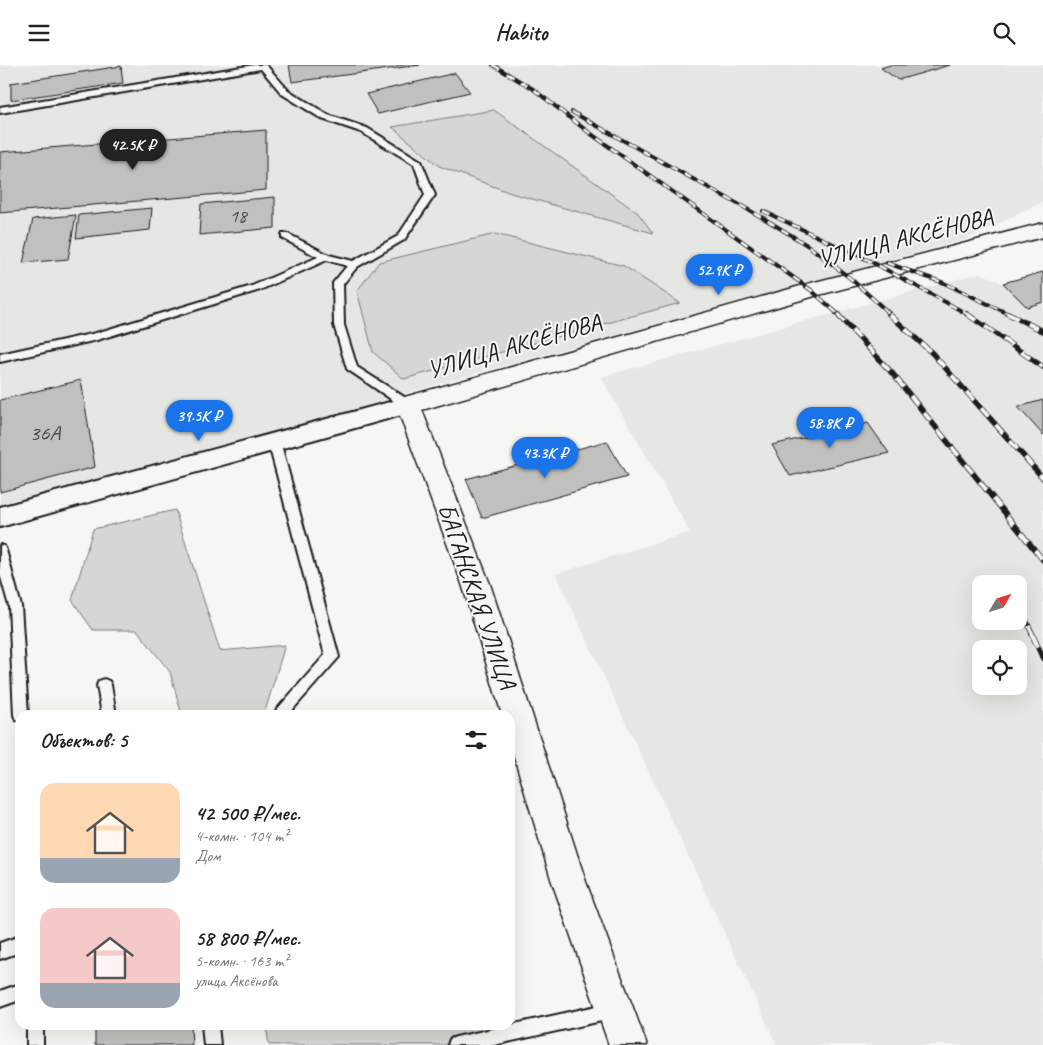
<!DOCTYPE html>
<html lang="ru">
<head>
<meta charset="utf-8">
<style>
	body { margin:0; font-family:Caveat,sans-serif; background:#f6f6f6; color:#202124; height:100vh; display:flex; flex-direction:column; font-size:19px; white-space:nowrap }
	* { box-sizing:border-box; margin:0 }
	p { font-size:16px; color:#757577 }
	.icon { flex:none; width:28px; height:28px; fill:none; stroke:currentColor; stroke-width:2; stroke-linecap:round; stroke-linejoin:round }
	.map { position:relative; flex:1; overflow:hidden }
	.details { position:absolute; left:15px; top:645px; width:500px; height:320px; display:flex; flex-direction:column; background:#fff; border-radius:15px; box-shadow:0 5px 20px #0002 }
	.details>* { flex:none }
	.needle { width:32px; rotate:51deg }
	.buttons { position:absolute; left:972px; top:510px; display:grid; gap:10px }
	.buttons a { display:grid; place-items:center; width:55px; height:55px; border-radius:10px; background:#fff; box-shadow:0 5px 20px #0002; font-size:25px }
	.price { position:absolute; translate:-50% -42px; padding:0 11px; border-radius:18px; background:#1a73e8; color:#fff; font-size:16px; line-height:32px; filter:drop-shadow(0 1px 2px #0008) }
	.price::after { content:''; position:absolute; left:50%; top:30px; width:15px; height:11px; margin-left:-8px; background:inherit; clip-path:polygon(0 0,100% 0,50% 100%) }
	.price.on { background:#222; color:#fff }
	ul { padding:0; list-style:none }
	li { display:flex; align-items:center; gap:15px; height:125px; padding:0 25px }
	li span { display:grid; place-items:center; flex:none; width:140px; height:100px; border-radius:15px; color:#555 }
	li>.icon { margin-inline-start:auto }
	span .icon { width:60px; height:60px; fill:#fffc; stroke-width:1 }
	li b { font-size:21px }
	h2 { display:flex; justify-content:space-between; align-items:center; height:60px; padding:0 25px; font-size:21px }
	header { display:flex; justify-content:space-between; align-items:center; height:65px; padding:0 25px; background:#fff; font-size:22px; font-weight:700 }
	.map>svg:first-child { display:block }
	.built { fill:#e6e6e2; fill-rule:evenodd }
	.green { fill:#d6d6d2; stroke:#797977 }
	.building { fill:#c0c0bd; stroke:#1c1c1c }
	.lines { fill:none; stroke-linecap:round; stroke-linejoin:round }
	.lane-casing { stroke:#1c1c1c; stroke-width:4 }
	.street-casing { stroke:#1c1c1c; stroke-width:4 }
	.secondary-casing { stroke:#1c1c1c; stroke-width:3 }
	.lane { fill:#f6f6f2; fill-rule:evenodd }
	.street { fill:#f6f6f2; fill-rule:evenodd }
	.secondary { fill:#f6f6f2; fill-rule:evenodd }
	.rail-far2-casing { stroke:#1c1c1c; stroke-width:4 }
	.rail-far1-casing { stroke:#1c1c1c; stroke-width:5.5 }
	.rail-casing { stroke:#1c1c1c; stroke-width:6 }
	.rail-far2 { stroke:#f6f6f2; stroke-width:2.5; stroke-dasharray:8; stroke-linecap:butt }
	.rail-far1 { stroke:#f6f6f2; stroke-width:4; stroke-dasharray:11; stroke-linecap:butt }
	.rail { stroke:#f6f6f2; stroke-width:4.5; stroke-dasharray:14; stroke-linecap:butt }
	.labels { text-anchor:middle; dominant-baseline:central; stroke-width:4; stroke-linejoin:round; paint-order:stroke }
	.far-number-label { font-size:19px; fill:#454544 }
	.number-label { font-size:22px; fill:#454544 }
	.street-label { font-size:25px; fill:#1c1c1c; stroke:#f6f6f2 }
</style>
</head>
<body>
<header><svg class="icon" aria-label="menu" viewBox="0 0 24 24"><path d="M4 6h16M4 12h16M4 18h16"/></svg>Habito<svg class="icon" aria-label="search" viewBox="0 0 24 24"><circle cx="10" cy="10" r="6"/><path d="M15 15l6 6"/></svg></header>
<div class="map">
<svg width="1043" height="980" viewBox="0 0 1043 980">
	<rect width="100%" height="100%" fill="#f6f6f2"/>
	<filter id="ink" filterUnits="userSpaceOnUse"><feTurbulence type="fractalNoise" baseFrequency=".02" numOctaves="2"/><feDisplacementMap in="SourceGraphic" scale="10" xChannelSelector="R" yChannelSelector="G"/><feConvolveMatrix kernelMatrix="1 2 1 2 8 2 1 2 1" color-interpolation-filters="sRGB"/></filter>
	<g filter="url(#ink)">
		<path class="built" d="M0,0H1043V137L964,175L441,318L0,450Z
			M1043,207V980H777L556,509L690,467L601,312L980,208L1003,218ZM981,519H1019V556H981ZM981,584H1019V621H981Z"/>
		<path class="green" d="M494,45L638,148L653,168L511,128L439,101L392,62Z
			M495,169L624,201L680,238L404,314L373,287L357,226L379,197Z
			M175,445L220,586L285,580L264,650H182L170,607L137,565H93L72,535L93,464Z
			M266,960H492L491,980H269Z"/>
		<path class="building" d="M289,0H420L292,17Z
			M890,0H950L898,15L881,3Z
			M121,1L123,18L11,35V18Z
			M455,8L470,27L378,49L366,29Z
			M266,65V125L0,148V87Z
			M275,132V163L199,170L201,139Z
			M152,143L150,165L76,173L79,150Z
			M76,150L68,194L23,198L33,154Z
			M1043,207V237L1027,242L1003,218Z
			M81,315L95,402L0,427V335Z
			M1043,335V370L1018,342Z
			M868,358L889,388L790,411L772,380Z
			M607,376L627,412L482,453L466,414Z
			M95,960H191L192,980H95Z"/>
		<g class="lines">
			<g class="lane-casing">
				<path id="lane" d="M254,0H266L288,25L328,50L367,63L421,96L435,130L404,175L357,202L343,219L344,260L357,302L412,337L414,340L412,343H404L347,304L334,260L333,218L347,201L327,195L260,225L97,275L0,297V289L96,268L252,221L318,192L282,173V169H288L329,190L353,196L398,171L425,130L414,99L361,67L322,54L282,29L261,4L0,48V42Z
					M274,372L280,376L339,592L288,650H272L325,590L268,376Z
					M0,480L4,481L6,485L21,541L28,650H20V656L16,655L14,650L9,541L0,509Z
					M104,614L109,616L111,620L116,650H102L97,620L99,616Z
					M20,871V887L0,894V878Z
					M20,919V935L0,942V926Z
					M615,937L621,939L623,945L621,951L615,953L494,980H448L450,974L456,972Z
					M27,960H43V980H27Z
					M202,960H218L220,980H204Z"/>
			</g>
			<g class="street-casing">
				<path id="street" d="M408,332L416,334L419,340L416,346L0,462V442Z"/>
			</g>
			<g class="secondary-casing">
				<path id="secondary" d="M1043,158V172L815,231L422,345L490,519L586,817L647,980H609L552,817L510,678V650H502L462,519L396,340L399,334L408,331L811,218Z"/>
			</g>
			<use href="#lane" class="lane"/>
			<use href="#street" class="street"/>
			<use href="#secondary" class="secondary"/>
			<g class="rail-far2-casing">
				<path id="rail-far2" d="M493,0L533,24L587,66L811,225L839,250
					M572,47L765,154L810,182L851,214L891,250
					M763,146L872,197L969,250
					M887,198L944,218L1011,250"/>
			</g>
			<g class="rail-far1-casing">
				<path id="rail-far1" d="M837,249L892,308L1043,495
					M889,249L932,288L1043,413
					M967,249L1043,302
					M1008,249L1043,266
					M1019,541L1033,570"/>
			</g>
			<g class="rail-casing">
				<path id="rail" d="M1032,569L1043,593"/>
			</g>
			<use href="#rail-far2" class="rail-far2"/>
			<use href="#rail-far1" class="rail-far1"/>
			<use href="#rail" class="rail"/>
		</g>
	</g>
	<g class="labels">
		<g class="far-number-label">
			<text x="238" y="151">18</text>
		</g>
		<g class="number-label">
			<text x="45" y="368">36А</text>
		</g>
		<g class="street-label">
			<text transform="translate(905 173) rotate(-14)">УЛИЦА АКСЁНОВА</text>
			<text transform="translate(514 281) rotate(-16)">УЛИЦА АКСЁНОВА</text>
			<text transform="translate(477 531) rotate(71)">БАГАНСКАЯ УЛИЦА</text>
		</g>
	</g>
</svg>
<div class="buttons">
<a><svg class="needle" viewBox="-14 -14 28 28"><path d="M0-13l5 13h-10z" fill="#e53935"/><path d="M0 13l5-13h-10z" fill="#757577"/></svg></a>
<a><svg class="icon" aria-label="locate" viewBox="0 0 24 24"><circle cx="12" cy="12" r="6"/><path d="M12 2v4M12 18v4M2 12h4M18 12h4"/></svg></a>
</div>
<b class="price on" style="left:133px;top:106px">42.5K ₽</b>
<b class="price" style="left:719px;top:231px">52.9K ₽</b>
<b class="price" style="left:199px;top:377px">39.5K ₽</b>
<b class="price" style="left:830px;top:384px">58.8K ₽</b>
<b class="price" style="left:545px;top:414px">43.3K ₽</b>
<section class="details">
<h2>Объектов: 5<svg class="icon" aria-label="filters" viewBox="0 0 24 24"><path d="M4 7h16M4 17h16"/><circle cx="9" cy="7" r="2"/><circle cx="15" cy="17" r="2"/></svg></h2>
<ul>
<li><span style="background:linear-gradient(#ffd9b3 75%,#9aa5b1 0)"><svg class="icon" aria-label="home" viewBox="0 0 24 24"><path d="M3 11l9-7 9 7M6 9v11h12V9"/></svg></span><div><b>42 500 ₽/мес.</b><p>4-комн. · 104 m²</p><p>Дом</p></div></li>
<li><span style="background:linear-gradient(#f6c9c9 75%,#9aa5b1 0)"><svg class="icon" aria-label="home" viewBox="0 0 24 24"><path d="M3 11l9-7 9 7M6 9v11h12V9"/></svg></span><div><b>58 800 ₽/мес.</b><p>5-комн. · 163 m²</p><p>улица Аксёнова</p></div></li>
</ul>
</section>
</div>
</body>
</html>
